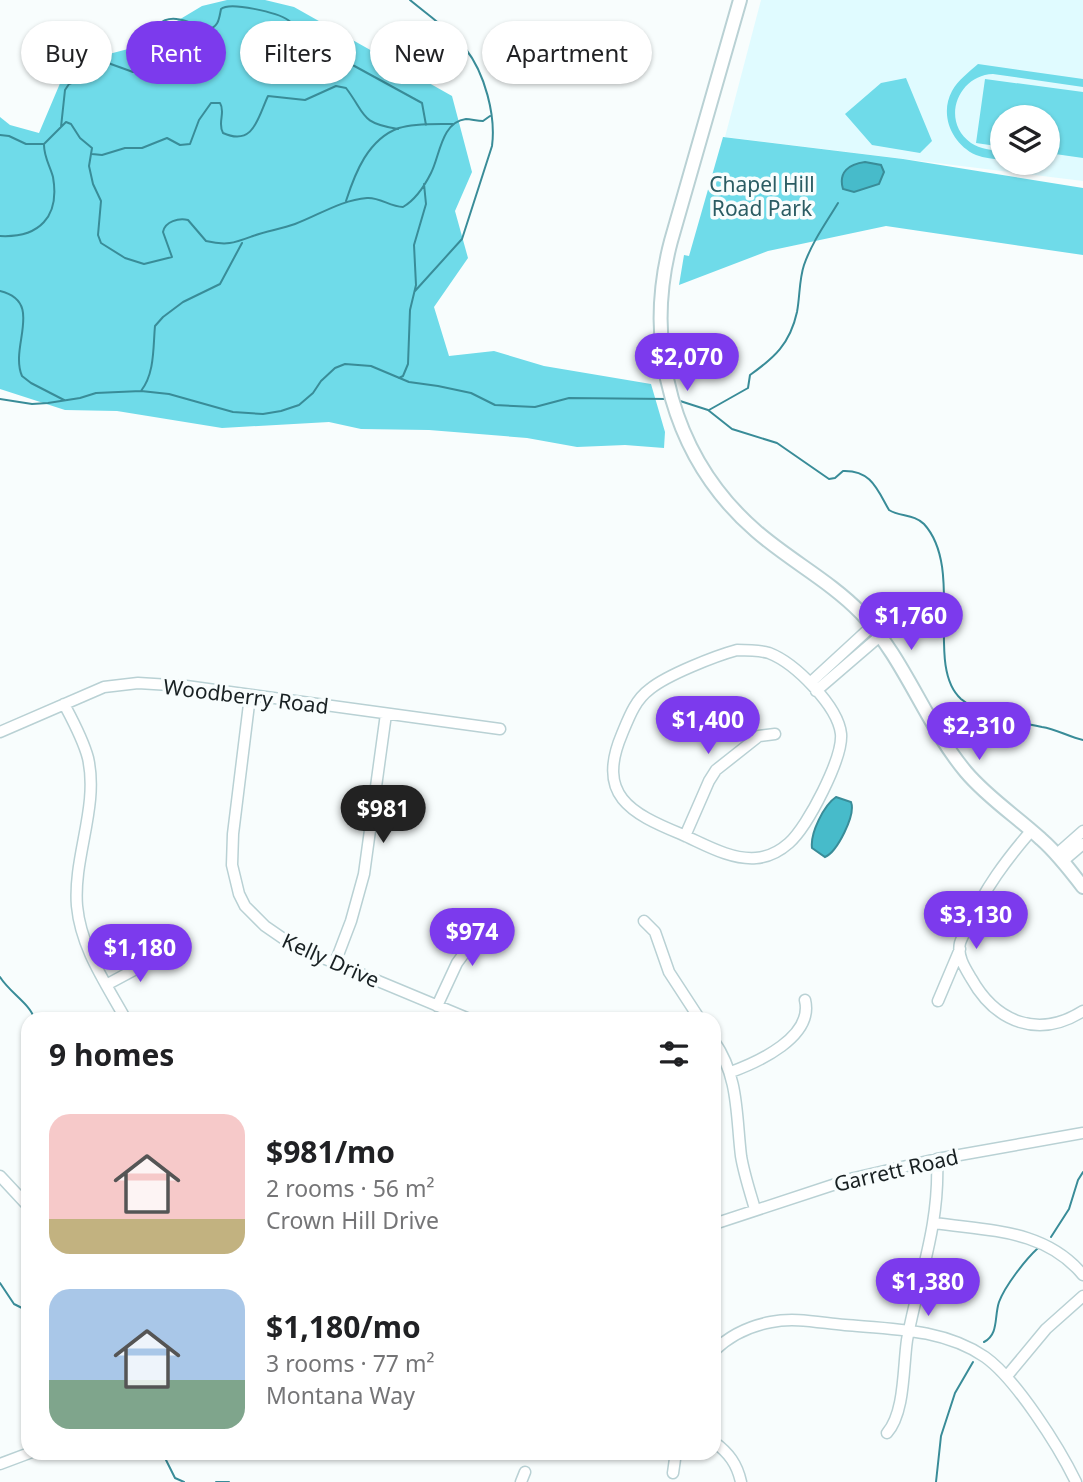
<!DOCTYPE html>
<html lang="en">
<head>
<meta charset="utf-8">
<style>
	body { margin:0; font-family:"Noto Sans",sans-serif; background:#f6f6f6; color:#202124; height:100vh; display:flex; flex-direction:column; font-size:26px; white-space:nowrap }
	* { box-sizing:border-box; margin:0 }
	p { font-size:23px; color:#757577 }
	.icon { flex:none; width:38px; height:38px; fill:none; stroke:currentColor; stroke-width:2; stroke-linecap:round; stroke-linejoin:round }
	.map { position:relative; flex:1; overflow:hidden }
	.side { position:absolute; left:21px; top:1012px; width:700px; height:448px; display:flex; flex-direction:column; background:#fff; border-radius:21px; box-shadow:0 2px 5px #0004 }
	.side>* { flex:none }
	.guide { position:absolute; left:21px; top:21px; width:700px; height:63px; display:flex; gap:14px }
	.buttons { position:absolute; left:990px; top:105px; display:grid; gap:14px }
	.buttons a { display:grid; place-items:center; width:70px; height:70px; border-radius:50%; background:#fff; box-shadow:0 2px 5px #0004; font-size:35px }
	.price { position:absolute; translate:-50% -60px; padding:0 16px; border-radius:24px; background:#7c3aed; color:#fff; font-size:23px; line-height:46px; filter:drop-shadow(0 2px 4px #0008) }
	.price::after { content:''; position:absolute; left:50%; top:42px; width:21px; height:16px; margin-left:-10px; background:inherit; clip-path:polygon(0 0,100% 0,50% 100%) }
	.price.selected { background:#222; color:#fff }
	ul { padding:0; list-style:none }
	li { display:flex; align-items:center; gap:21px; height:175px; padding:0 28px }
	li span { display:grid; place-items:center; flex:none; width:196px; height:140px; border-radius:21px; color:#555 }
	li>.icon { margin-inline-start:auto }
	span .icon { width:84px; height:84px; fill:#fffc; stroke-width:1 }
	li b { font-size:30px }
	h2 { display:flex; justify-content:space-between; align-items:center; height:84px; padding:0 28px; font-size:30px }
	.pill { padding:0 24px; border-radius:32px; background:#fff; box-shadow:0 2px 5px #0004; font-size:24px; line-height:63px }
	.pill.selected { background:#7c3aed; color:#fff }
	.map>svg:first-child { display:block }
	.built { fill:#e0fbff; fill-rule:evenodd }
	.green { fill:#6fdbe9 }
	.water { fill:#47bbca; stroke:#398c98; stroke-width:2 }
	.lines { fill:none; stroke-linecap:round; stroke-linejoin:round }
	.stream { stroke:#398c98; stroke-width:2 }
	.minor-casing { stroke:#b9d1d4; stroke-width:13 }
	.major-casing { stroke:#b9d1d4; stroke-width:16 }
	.minor { stroke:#fff; stroke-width:10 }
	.major { stroke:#fff; stroke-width:12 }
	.labels { text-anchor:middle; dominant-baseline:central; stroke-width:7; stroke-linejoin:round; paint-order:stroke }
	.park-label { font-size:21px; fill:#2b5c63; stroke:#f8fdfd }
	.street-label { font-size:21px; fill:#182022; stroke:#f8fdfd }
</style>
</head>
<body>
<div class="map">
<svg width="1083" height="1482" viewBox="0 0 1083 1482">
	<rect width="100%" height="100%" fill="#f8fdfd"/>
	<path class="built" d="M761,0H1083V181L725,137ZM1003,117H1048V163H1003Z"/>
	<path class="green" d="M227,0H265L294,7L452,96L472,172L455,211L468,258L434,307L449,356L494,351L544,366L651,384L665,432L664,448L625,445L577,447L527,438L429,430L361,429L329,422L222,428L117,411L65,410L0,389V117L10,125L39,133L61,81L82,61L132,48L202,6Z
		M978,64L1083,79V87L993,74C958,75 940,121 971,143C980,149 992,150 1003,152V160C994,159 984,158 976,155C952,144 939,115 952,91C958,80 969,72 978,64Z
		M906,78L932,141L920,153L872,145L845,114L881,83Z
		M985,79L1083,92V158L1048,153V117H1003V147L976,143Z
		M723,137L903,159L1083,188V255L886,226L768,251L679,285L684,255L689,256Z"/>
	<path class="water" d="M865,162L881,165L884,172L879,184L854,192L843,189C838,172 849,164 865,162Z
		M836,797L851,802C856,815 837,852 825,857L812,848C810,833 824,805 836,797Z"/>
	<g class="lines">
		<path class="stream" d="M410,0C428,15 450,30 465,48C485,73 496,116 492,146L462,239L415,291
			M61,127L65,90L69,84L90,76L98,64L108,63L133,72H140C151,64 148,54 150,42C158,7 185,19 207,30C219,27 219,19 221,9C230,1 278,13 288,20C302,30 313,42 327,51L422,103L426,125
			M0,135L9,136L26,144H44L66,122L71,124L80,138L92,148L89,166L93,184L101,201L98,235L101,243L125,258L144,264L172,257L163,232C165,221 179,218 188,220L206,241C227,246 234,243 253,236C267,231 281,229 295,224C319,215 341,200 367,198C380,197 390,207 403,207C415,200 425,185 431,173C440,156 441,122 466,119C471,119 477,121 483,121L490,116
			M92,154L102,155L125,148H142L167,138L180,145L190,144L199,120L211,103H220C226,112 217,123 223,133C254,147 258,117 268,96L305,100L336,86L346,88C366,114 359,123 398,129
			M346,201C355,173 368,139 399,128C415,123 436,124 453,124
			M0,236C39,238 60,217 53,177C50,166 44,157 44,145
			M0,291C45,302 9,346 22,376L31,383L64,400
			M399,378L403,376L408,364L410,310L416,285L414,245L426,204L424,184
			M141,391C155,373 153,347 155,326L163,317L183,302L220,284L242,243
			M0,399L32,404L48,403L80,398L96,393L141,391L169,394L233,412L263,414L281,411L299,405L313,393L321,381L335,368L345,364L371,366L409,382L438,386L471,393L495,405L535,407L569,398L668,399
			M677,400L708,410L732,429L777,443L829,479L835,478L843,471C871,470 877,489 889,510C900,517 914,514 924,524C965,569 924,666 961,699C981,716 1017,722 1042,727C1056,729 1069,737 1083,740
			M709,410L748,388L750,375C774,358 790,344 797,312C800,296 799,280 804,265C812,242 826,223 838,203
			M0,977C9,992 30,1004 34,1018
			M1051,1237L1069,1209L1078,1180L1083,1172
			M0,1283L14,1304L28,1311
			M984,1342C999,1334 994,1317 999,1302C1005,1286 1025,1260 1038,1248
			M162,1452L175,1478L184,1482
			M216,1482H229
			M936,1482L941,1436L955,1393L973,1362"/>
		<g class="minor-casing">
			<path id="minor" d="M737,650C748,650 758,650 769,653C795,663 838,706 841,734C843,758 808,826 789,843C780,851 769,857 756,858C730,860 704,844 681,834C630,813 596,795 622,734C629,717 635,700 650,689C667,675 715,656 737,650Z
				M810,683L872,626
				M816,691L880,636
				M250,696L233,834L232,865L239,894L245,906L265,926L294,946L467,1018
				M64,704C73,721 83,739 88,758C99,807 73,857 77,906C81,948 105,982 125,1018
				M0,732L104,687L138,683L186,686L500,729
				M1031,831C1006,860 985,888 969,924C966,930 962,937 960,943C957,956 965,968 971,978C996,1023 1039,1039 1083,1011
				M685,836L709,781L716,770L759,736L775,734
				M1057,854L1083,831
				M1063,861L1083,844
				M644,921L655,932L669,972L699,1018
				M335,963L351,921L364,874L386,714
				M106,985L160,956
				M938,1001L960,949
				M437,1006L457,963L490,918
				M714,1041C739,1077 736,1115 741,1156C744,1174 750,1192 755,1209
				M731,1072C758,1062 814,1037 805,1000
				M0,1176L28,1206
				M935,1223C989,1231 1045,1229 1083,1275
				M714,1224L854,1178L937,1159L1083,1133
				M714,1351C729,1336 750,1326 771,1322C795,1317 821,1323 845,1325C893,1329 944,1329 985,1357C1016,1379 1059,1447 1076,1482
				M1007,1376L1046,1329L1083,1296
				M887,1433C905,1413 903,1367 907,1340C919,1276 940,1226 937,1159
				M714,1442C729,1453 737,1464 741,1482
				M0,1464L32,1452
				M673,1473L676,1452
				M521,1482L525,1472"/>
		</g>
		<g class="major-casing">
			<path id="major" d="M740,0L671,241C643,346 673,459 756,531C789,560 830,581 861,613C905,659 925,723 966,772C988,798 1016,816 1041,839C1057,853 1070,870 1083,887"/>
		</g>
		<use href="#minor" class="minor"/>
		<use href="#major" class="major"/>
	</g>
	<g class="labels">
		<g class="park-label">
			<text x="762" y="184">Chapel Hill<tspan x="762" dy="24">Road Park</tspan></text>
		</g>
		<g class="street-label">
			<text transform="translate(246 696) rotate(7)">Woodberry Road</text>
			<text transform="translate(331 960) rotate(24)">Kelly Drive</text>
			<text transform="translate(896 1170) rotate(-13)">Garrett Road</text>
		</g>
	</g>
</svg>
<div class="buttons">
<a><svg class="icon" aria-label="layers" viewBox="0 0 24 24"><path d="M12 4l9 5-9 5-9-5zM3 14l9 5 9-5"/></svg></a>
</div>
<b class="price" style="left:687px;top:393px">$2,070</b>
<b class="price" style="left:911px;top:652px">$1,760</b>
<b class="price" style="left:708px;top:756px">$1,400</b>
<b class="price" style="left:979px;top:762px">$2,310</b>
<b class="price selected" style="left:383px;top:845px">$981</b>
<b class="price" style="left:976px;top:951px">$3,130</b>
<b class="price" style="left:472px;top:968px">$974</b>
<b class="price" style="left:140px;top:984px">$1,180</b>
<b class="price" style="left:928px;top:1318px">$1,380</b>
<div class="guide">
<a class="pill">Buy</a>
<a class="pill selected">Rent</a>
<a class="pill">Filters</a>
<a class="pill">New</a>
<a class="pill">Apartment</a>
</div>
<section class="side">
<h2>9 homes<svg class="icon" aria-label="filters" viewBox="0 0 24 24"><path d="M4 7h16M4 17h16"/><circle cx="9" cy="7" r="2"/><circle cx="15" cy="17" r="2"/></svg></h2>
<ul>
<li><span style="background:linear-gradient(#f6c9c9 75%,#c2b280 0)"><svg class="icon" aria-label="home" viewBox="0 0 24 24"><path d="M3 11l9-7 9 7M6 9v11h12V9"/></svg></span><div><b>$981/mo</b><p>2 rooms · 56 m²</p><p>Crown Hill Drive</p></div></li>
<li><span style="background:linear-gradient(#a9c7e8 65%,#7fa58c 0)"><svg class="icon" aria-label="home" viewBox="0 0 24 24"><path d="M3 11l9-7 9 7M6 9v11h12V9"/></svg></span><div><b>$1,180/mo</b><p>3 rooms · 77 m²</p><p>Montana Way</p></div></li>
</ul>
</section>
</div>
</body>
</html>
